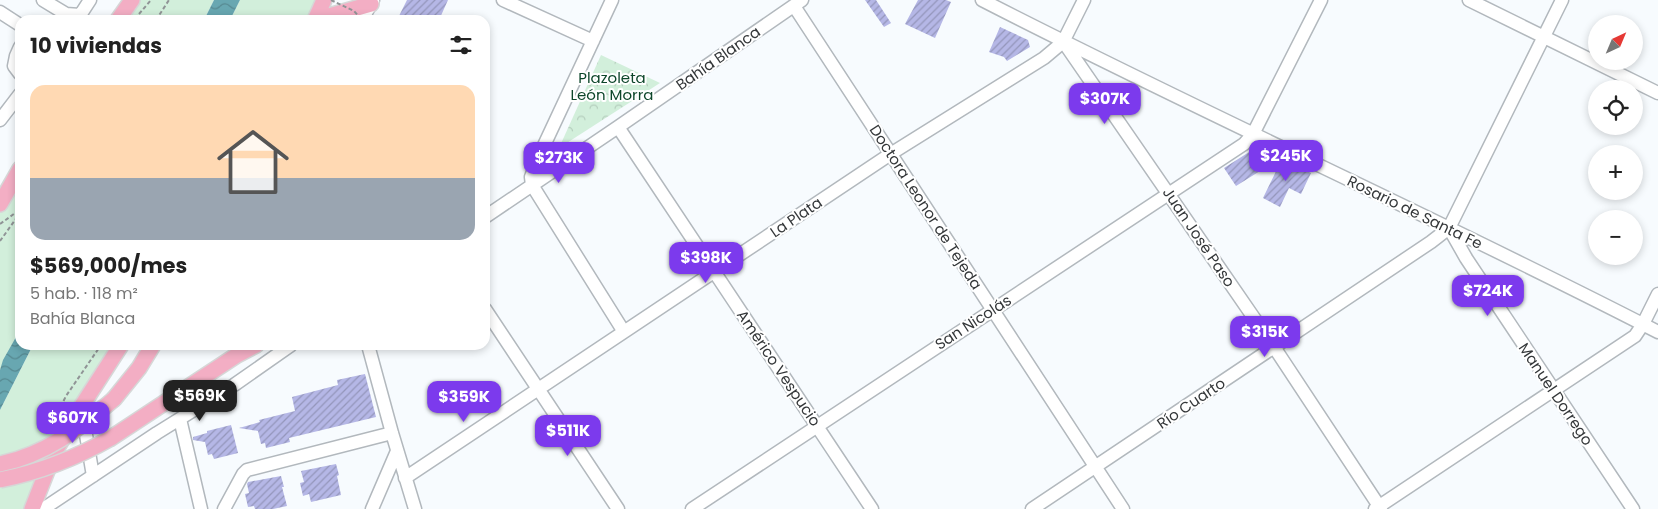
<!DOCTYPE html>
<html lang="es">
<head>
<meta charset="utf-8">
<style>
	body { margin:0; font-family:Poppins,sans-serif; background:#f6f6f6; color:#222; height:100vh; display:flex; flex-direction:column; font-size:19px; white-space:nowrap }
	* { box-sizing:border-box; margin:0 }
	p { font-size:16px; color:#767676 }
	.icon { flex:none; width:28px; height:28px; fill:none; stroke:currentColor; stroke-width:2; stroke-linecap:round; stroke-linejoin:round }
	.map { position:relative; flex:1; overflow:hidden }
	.panel { position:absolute; left:15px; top:15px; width:475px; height:335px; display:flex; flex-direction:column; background:#fff; border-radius:15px; box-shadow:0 2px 8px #0003 }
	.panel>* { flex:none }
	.needle { width:32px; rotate:44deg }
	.controls { position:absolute; left:1588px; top:15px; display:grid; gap:10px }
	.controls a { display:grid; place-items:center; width:55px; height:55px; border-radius:50%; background:#fff; box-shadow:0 2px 8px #0003; font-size:25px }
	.price { position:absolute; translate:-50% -42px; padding:0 11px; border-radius:10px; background:#7c3aed; color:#fff; font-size:16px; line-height:32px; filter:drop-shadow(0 1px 2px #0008) }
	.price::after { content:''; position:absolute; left:50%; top:30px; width:15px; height:11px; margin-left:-8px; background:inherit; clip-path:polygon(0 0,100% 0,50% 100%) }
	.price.active { background:#222; color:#fff }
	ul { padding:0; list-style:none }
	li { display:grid; align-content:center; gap:10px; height:265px; padding:0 15px }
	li+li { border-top:1px solid #e0e0e0 }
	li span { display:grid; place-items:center; height:155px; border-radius:15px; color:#555 }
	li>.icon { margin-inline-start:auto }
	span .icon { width:90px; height:90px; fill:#fffc; stroke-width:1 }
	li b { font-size:21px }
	h2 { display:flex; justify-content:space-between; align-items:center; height:60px; padding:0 15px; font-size:21px }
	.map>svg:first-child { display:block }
	.green { fill:#d2efdb }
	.park { fill:url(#park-crowns) }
	.water { fill:url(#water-waves) }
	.building { fill:url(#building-hatch) }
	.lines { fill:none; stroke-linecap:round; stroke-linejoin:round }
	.minor-casing { stroke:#b2b8bd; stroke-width:15 }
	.major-casing { stroke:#d6d7d7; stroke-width:18 }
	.path { stroke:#909496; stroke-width:2; stroke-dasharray:4 2.5; stroke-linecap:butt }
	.minor { stroke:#fff; stroke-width:12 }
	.major { stroke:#f3aec4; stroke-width:15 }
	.major-bridge-casing { stroke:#d6d7d7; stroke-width:18; stroke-linecap:butt }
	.path-bridge { stroke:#909496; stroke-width:2; stroke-dasharray:4 2.5; stroke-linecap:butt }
	.major-bridge { stroke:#f3aec4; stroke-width:15 }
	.labels { text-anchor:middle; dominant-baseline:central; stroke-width:4; stroke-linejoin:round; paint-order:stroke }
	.street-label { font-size:15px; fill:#343739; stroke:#fff }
	.park-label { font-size:15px; fill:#0d462a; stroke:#fff }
</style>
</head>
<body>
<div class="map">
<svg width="1658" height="509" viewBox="0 0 1658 509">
	<defs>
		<pattern id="park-crowns" width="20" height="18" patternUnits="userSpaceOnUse" patternTransform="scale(1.25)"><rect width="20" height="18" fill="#d2efdb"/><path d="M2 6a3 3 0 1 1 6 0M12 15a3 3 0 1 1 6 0" fill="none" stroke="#b5cebd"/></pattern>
		<pattern id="water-waves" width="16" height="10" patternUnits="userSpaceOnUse" patternTransform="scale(1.25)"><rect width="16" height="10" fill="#68a7b1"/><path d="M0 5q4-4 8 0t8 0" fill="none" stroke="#568991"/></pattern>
		<pattern id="building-hatch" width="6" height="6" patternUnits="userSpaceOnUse" patternTransform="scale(1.25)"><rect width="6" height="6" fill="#b5b7e6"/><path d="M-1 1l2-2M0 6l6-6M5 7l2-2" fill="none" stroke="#9496bb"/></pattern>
	</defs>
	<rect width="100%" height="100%" fill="#f7fbfe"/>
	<path class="green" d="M132,0H214L204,20H118Z
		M240,0H324L315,20H230Z
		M20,169V330L0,370V204Z
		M33,345H121L32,509H0V410Z"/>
	<path class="park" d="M601,55L660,83L559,148Z"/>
	<path class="water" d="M214,0H240L230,20H204Z
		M20,330V345H33L0,410V370L3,360Z"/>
	<path class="building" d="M407,0H448L439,20H397Z
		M865,0H876L891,23L884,27Z
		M918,0H946L951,2L935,38L905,24Z
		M1000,27L1028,40L1030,47L1007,61L1004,57L989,52Z
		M1257,147L1281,158L1236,186L1224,168Z
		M1282,159L1311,173L1301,194L1289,188L1280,207L1263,198Z
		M365,374L376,417L289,438L290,442L266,448L265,443L261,444L258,431L239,428L260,422L259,420L295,411L292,397L338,385L337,380Z
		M231,425L238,453L214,459L212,454L208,455L205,442L193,440V437L207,433V431Z
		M336,464L339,475L337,476L341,495L311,502L309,494L303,496L300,483L304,482L301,471Z
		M281,476L284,487H282L287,506L273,509H255L254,506L248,507L245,494L249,493L247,484L248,482Z"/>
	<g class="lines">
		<g class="minor-casing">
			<path id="minor" d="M43,0L66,14L80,15
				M503,0L593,41
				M612,0L540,154L531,177L532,185L624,332
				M982,0C1206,115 1435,217 1658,332
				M1469,0L1658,93
				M794,6L1123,509
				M0,12L20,25
				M77,20L90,0
				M362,20L373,0
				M1065,44L1274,347L1381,509
				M20,47L16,56L14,66L20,74
				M0,120L20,94
				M618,127L872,509
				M485,217L618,127L802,0
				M1449,228L1466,258L1633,509
				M485,309L618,509
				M368,345L392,433L415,509
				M83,417L93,476
				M180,419L201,509
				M405,478L892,153L1044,58L1063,42L1084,0
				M43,509L157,433L234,385L291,345
				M224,509L243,474L247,470L392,433
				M372,509L397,451
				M692,509L1244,144L1253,134L1321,0
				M1032,509L1431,242L1449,228L1562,0
				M1375,509L1635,336L1643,324L1658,294"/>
		</g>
		<g class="major-casing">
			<path id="major" d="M118,20L132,0
				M315,20L371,4
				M315,20L324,0
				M0,204L20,169
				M114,399L139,368L153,345
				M111,438L237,355L256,345
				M32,509L54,453L81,407L121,345"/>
		</g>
		<path class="path" d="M139,14L151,0
			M156,20L169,0
			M0,224L18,211
			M0,241L18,216L20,209
			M49,430L66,396L101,345"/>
		<use href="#minor" class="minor"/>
		<use href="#major" class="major"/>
		<g class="major-bridge-casing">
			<path id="major-bridge" d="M0,464C45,455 80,428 114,399
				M0,480C40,472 76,458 111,438"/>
		</g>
		<path class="path-bridge" d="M331,0L354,11L362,20"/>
		<use href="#major-bridge" class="major-bridge"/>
	</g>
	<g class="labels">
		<g class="street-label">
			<text transform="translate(718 58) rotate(-35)">Bahía Blanca</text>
			<text transform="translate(926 207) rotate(57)">Doctora Leonor de Tejeda</text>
			<text transform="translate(1415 212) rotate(26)">Rosario de Santa Fe</text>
			<text transform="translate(796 217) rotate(-34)">La Plata</text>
			<text transform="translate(1199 237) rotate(56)">Juan José Paso</text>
			<text transform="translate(973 322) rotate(-33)">San Nicolás</text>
			<text transform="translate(779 368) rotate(56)">Américo Vespucio</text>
			<text transform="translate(1556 394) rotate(56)">Manuel Dorrego</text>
			<text transform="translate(1191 403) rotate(-34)">Río Cuarto</text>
		</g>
		<g class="park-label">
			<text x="612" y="77">Plazoleta<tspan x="612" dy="17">León Morra</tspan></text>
		</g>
	</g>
</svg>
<div class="controls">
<a><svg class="needle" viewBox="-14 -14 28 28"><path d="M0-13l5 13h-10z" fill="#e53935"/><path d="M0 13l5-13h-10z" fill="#767676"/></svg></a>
<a><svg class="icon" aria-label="locate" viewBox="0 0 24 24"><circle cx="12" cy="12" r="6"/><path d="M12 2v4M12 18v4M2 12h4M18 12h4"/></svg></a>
<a>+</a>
<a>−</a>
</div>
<b class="price" style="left:1105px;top:125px">$307K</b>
<b class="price" style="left:1286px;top:182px">$245K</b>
<b class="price" style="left:559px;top:184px">$273K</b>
<b class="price" style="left:706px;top:284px">$398K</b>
<b class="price" style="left:1488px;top:317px">$724K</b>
<b class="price" style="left:1265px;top:358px">$315K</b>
<b class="price active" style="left:200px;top:422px">$569K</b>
<b class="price" style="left:464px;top:423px">$359K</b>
<b class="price" style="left:73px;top:444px">$607K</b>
<b class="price" style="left:568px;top:457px">$511K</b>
<section class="panel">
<h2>10 viviendas<svg class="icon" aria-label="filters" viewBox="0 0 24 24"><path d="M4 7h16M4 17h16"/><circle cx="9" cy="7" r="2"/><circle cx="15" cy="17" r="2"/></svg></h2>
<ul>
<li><span style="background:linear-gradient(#ffd9b3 60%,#9aa5b1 0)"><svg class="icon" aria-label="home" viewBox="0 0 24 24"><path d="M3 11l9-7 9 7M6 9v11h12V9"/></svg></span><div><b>$569,000/mes</b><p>5 hab. · 118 m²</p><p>Bahía Blanca</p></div></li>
</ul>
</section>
</div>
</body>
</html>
